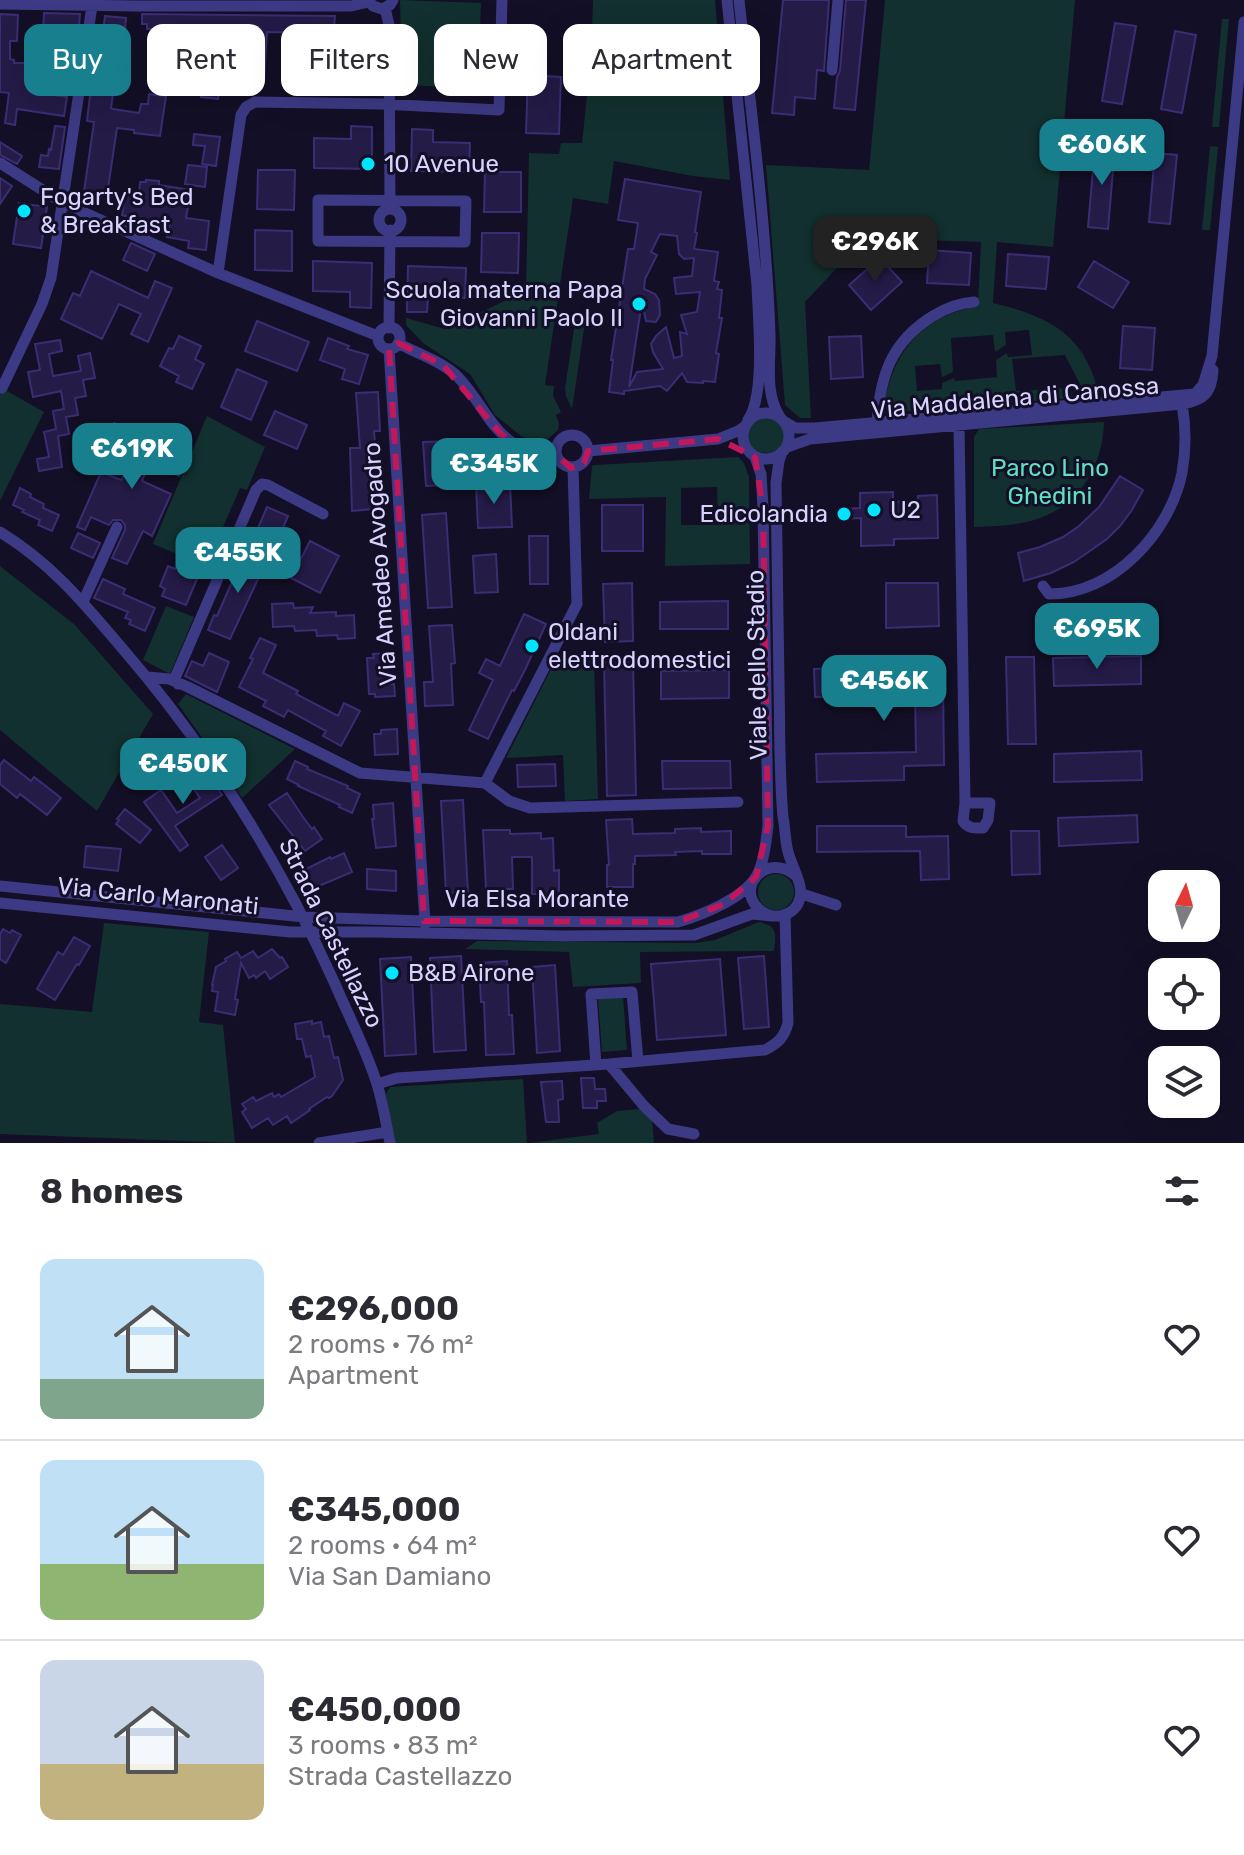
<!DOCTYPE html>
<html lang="en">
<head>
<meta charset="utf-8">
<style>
	body { margin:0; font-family:Rubik,sans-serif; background:#f2f2f3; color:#2b2b33; height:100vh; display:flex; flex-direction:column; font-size:30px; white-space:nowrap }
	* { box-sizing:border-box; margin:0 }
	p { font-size:26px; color:#7c7c81 }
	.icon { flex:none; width:44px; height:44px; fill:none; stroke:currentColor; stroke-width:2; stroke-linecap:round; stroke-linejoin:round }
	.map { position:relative; height:1143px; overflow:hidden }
	.sheet { display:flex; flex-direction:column; background:#fff; flex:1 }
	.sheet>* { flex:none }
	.hud { position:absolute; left:24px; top:24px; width:800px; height:72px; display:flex; gap:16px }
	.needle { width:52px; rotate:5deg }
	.fabs { position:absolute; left:1148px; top:870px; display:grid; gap:16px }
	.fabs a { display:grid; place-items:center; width:72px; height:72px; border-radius:16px; background:#fff; box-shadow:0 8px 32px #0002; font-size:40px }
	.price { position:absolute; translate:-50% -68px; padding:0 18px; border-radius:16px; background:#187f8f; color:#fff; font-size:26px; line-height:52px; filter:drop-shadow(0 2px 4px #0008) }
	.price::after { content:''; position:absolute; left:50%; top:48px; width:24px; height:18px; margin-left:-12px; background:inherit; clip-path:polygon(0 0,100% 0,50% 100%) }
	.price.active { background:#222; color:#fff }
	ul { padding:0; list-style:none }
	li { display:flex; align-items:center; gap:24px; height:200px; padding:0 40px }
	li+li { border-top:2px solid #e1e1e2 }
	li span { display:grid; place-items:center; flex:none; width:224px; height:160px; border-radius:16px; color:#555 }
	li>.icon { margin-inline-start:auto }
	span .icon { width:96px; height:96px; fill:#fffc; stroke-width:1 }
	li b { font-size:34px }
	h2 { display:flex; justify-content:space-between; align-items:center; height:96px; padding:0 40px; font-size:34px }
	.pill { padding:0 28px; border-radius:16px; background:#fff; box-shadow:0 8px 32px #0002; font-size:28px; line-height:72px }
	.pill.active { background:#187f8f; color:#fff }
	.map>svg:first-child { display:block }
	.green { fill:#12302f; fill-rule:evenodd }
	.building { fill:#241b47; stroke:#3b2d73; stroke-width:2; fill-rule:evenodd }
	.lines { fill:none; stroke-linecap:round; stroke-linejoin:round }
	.minor { stroke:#3d3a85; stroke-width:11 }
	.marked { fill:none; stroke:#c2185b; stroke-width:6; stroke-dasharray:16 10; stroke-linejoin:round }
	.poi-dot { fill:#00e5ff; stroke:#130f26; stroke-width:3 }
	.labels { text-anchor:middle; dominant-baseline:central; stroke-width:6; stroke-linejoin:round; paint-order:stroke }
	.poi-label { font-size:24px; fill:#d9d4ff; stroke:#130f26; text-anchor:start }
	.street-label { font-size:24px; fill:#d9d4ff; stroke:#130f26 }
	.park-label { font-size:24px; fill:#5fe0c0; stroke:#130f26 }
</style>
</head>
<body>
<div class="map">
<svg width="1244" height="1143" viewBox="0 0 1244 1143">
	<rect width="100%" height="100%" fill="#130f26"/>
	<path class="green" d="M400,0L481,3L478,88L402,85Z
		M593,0H715L730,180L693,176L614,161L608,204L573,198L545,385L554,386L553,396L561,412L556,415L559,424L558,430L547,440L537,442L521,436L495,415L470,374L423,343L406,325V318L445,329L526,291L529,153L559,154L561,143H582L591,57Z
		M885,0H1075L1053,247L997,242L993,303C1050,317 1085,334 1099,395L1086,396L1065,355L1012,359L1016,391L1069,388L1073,398L883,413C890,355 919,317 978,306L981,242L865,238L805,302L811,418H800L785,405L766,165L869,170ZM1029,330L1032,355L1008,357L1007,353L996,360L997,377L955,381L954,378L942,383V389L917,391L915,366L940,364L942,377L953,372L951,338L993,335L995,352L1006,345L1005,332Z
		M1222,19H1229L1219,127H1212Z
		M1210,146L1218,147L1210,230H1202Z
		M577,309L586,316L572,409L566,396L565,388Z
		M0,387L44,412L0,501Z
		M747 434a19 19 0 1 1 38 0a19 19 0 1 1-38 0Z
		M207,416L265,447L247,490L240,488L206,566L153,544Z
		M1104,422C1103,468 1077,509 1031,521C1012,526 993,526 974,527V437L979,429Z
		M738,457L744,463L749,477L750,564L665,566L666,497L589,499L592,466L595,465ZM717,487L718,525H681V488Z
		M0,566L75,625L153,714L97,811L0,730Z
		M166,606L194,617L170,674L143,660Z
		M594,660L598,799L565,801L563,755L506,758L553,665Z
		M186,694L295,749L242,798L218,760L178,704Z
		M758 892a18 18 0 1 1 36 0a18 18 0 1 1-36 0Z
		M759,922C778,926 776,934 774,951L640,952L641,983L573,987L569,952L465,949L477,941L696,943L715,940Z
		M104,923L209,932L199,1022L223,1025L235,1143L0,1134V1004L92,1012Z
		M623,996L627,1050L602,1052L598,998Z
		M523,1079L527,1143H395L386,1094L390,1087Z
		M641,1109L652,1119L654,1143H529L599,1134L597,1123L617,1111Z"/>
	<path class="building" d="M783,0H829L824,71L817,70L815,99L795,97L794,115L772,113Z
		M846,0H866L855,110L834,108L837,77L840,71Z
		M44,13L80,14L79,27L71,26L69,64L48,63L49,32H43Z
		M0,14L18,15L17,41H10V59L14,60V63H41V84H47L46,94L67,97L64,116L17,109L15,125L5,123L9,93L0,92Z
		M142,14L335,16L334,28L364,30L361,87L348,86L349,73L331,71L330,85L318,83L320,69L308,68V65L282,63L283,48L315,51V33L267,32L264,79L243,77L244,74L221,72L218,99L201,97L204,70L209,71L210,62L241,64L243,46L221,44L222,38L207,37V31L185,30L181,50L162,48V53L153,52L152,29H147V24H142ZM323,38L350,39L349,58L324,56Z
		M105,16L126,18L123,49L120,48V53L111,52V48L101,47Z
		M1115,23L1136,26L1122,104L1102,101Z
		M1175,31L1196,35L1182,113L1161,109Z
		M157,65L171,67L170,78L156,76Z
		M93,70L116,73L111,108L113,109L139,113L141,104H148L149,94L166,96L160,136L134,133V130L117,128L107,195L84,192L94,122L87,121Z
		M528,75L561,77L559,134L526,133Z
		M55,126L65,127L59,169L39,167L41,155L48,156L49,149L51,150Z
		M351,126L372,127V169L314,168V138L351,139Z
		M412,129L433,130V142L470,143L469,172L411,171Z
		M194,134L220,137L216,166L202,164L205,146L193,145Z
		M0,142L22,156L17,164L0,155Z
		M1095,146L1115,147L1108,229L1088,227Z
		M1155,153L1177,155L1170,224L1149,222Z
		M188,165L207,167L205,187L185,184Z
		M258,170H295L294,210L257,209Z
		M485,172H521V212H484Z
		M0,178L12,186L0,204Z
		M625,179L701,192L695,232L697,233L694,249L718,252L714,281L719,282L717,289L722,290L719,318H722L716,353L719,354L715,382L703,381V383L687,382L682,373L667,391L660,386L624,391V394L609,392L613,360H611L628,249H634L638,223L618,220ZM660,234L677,236L679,254L684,259L694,258L692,276L674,278L676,294L700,292L697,312L681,315L687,334L680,332L682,356L674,358L666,327L656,336L651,344L653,352L663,369L637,372L629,387L642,301L646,321L656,322L660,315L659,300L655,294L644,289L645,279L657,255L651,252Z
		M146,180L159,181V185L191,190L186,218L209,221L206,250L188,248L189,241L167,237L170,224L151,221V224L122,215L126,193L139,196L140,182H146Z
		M19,203L47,207L41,248L13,244Z
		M255,230L292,231V271L255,270Z
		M482,233H519L518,273L481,272Z
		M131,243L155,254L147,271L123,260Z
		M929,250L971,253L969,285L927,283Z
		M1008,254L1049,257L1046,289L1006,286Z
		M880,258L902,282L871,310L849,285Z
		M313,261L372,263L371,308L350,307V292L313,291Z
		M1094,261L1129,282L1113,308L1078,287Z
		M408,266L466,268L465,298L428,297L427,312H407Z
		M91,271L148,298L155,281L172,288L148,342L131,334L141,314L119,304L102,339L61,319L73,293L80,296Z
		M257,321L309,342L297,371L245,351Z
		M1123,326L1155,328L1152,370L1120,368Z
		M179,336L201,346L195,359L204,364L192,389L176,382L179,376L160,366L169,348L173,349Z
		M861,336L863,377L831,379L829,337Z
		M328,338L349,346L347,349L368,355L359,384L342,379L345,369L320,360Z
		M60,340L62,351L49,354L53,376L81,371L78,356L90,353L95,378L83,380L86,396L75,398L78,415L66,417L69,434L58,436L62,467L39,471L37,459L49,457L44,432L56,429L53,411L64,409L61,391L33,397L28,372L40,370L35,344Z
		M237,369L267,382L251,420L221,407Z
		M378,392L380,431H374L377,470H372L374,509L352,511L350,448H360L356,393Z
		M275,411L307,425L297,449L264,435Z
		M114,423L188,457L179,476L150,462L142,481L171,494L152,536L143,531L127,564L112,558L125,530V525L121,520H113L109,525L91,517L85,530L77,527L101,472L121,480L124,475L128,477L138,456L105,441Z
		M457,441L460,484L426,486L423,442Z
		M1120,476L1143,490L1132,510L1120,526L1107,539L1074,562L1051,573L1024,581L1018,553L1040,547L1063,537L1079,526L1099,507Z
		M510,483L512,527L478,528L476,485Z
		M20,488L31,494L30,497L44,504L43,508L59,515L52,531L38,525L40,520L22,512L24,510L13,505Z
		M893,492V502L918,501V496L937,495L938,538L894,539V545L861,546V518L841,519V509L860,508V493Z
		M602,505H643V551H602Z
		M267,507L288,516L279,537L258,528Z
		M446,513L452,607L428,608L422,515Z
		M78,533L100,543L93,558L71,548Z
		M529,536H548V584H530Z
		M310,541L339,556L320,593L291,578Z
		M246,550L267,560L230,639L208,630L214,615L217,616Z
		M496,554L498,592L475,593L473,556Z
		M177,563L200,572L186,605L162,596L165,589L160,586L168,566L175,569Z
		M103,579L125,589L123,594L155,608L145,631L129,624L131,620L125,618L128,612L94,598Z
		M632,583L633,641L605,642L603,584Z
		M886,583H938L939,626L886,628Z
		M728,601V629H660V602Z
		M293,603L294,608L313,607L310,613L336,612V616L354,615L355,638L338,639L337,635L317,636L316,630L295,631L294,626L273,627L272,604Z
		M524,614L546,624L525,670L514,691L512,690L488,739L469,730L493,680L479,673L486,659L500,666Z
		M452,625L455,663L451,664L453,705L425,706L424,682H433L429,626Z
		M260,638L276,645L263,673L298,691L296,694L338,716L344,703L360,711L341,746L323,736L326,731L288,710L284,717L263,706L266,701L239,687L253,659L250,658Z
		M209,653L229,662L217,692L185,676L192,661L203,666Z
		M392,653L393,666H389L390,684H394L395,696L375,697V694H369L367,658H374L373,654Z
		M1141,656V684L1054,686L1053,658Z
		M1006,657H1034L1036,744H1008Z
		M633,662L636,795L607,796L604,663Z
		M900,666L901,680L943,679L944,765L904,766V780L817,782L816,754L916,752L915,694L815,697L814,669Z
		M729,670V698L661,699V671Z
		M397,729L398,754L375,755L374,734H381V730Z
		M162,745L179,769L162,780L146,757Z
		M1141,751L1142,780L1054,782V754Z
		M4,760L31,781L34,777L61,798L47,815L20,794L17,798L0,784V765Z
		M295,761L308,767L307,769L348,786L347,788L360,794L352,813L339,807L340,805L298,786L299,785L287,779Z
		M662,761H730L731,788L663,789Z
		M555,764L556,786L518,787L517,765Z
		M203,768L222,795L175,826L188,845L180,851L144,802L161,790L177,813L200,798L187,779Z
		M287,793L303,817L312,829L314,827L322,839L305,851L269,805Z
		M463,800L468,893H446L441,801Z
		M393,803L396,846L376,848L372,819H374L373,805Z
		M125,809L151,830L140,843L116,824L119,820L117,819Z
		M1137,815L1138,842L1059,846L1058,818Z
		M632,819L633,834L675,833V829L701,828V832L731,831V854H702V851L675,852L676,855L635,856V864H633V887H607V865H609L606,820Z
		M817,826H906V837L948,836L949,879L921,880L920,851L817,852Z
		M483,830H510V834L541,833V839L553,838L554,871L559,870V894H532V857H512L513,889H486Z
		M1011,831H1039L1040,874L1012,875Z
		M222,845L238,868L221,880L205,857Z
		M86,846L121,849L118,871L84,867Z
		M344,853L352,872L312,889L304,870L330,857L331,859Z
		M367,869L396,871V891L367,889Z
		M3,929L10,933L12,930L21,935L6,963L0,959V934Z
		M74,937L90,946L79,965L77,964L55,1000L37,989L58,952L63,955Z
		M272,949L280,958L282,957L288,967L270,979L265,971L256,978L254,975L249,978L241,963L235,999L238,1000L235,1015L215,1011L218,992L212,991L213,985H212L216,967L226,961L225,959L237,952L241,958L253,951L258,958Z
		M461,956L466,1050L434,1052L430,958Z
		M764,956L769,1027L744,1029L738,958Z
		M411,957L416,1054L385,1056L380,959Z
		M720,959L726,1035L657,1040L651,964Z
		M507,961L509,1015H512L514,1054L486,1055L484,1002H481L479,963Z
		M555,965L560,1051L537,1053L532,967Z
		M312,1021V1024L321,1022L324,1037L329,1036L334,1058L338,1057L343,1080L332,1096L329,1098L327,1097L309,1109L310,1110L291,1123L287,1116L273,1125L268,1118L252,1128L242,1112L246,1109L242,1104L253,1097L256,1101L272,1093L274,1097L279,1094L281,1097L315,1077L311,1056L306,1057L302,1039H297L295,1024Z
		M581,1078H594L595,1089H605L606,1101H597V1108H583Z
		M562,1081L563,1099L558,1100L559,1122H546L541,1082Z"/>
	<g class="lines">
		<path class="minor" d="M368,0L373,6L382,9L390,5L393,0
			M727,0L757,285C758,318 766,394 748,420
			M739,0C751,111 766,222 770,334C771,361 764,393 780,417
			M0,4L135,6H351L369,2
			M385,8L389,25L390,209
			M832,70L838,0
			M0,163L63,203L218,273L378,336
			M318,200L466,201L465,242L318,241Z
			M379 220a11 11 0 1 1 22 0a11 11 0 1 1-22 0Z
			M218,273L241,115L246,107L255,102L381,104L499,110L502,0
			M378 338a11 11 0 1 1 22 0a11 11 0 1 1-22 0Z
			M389,328L390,230
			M398,343C417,354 442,361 458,377C491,412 496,454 556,454
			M389,349L425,924
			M2,388L42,304L51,278L92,6
			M743 436a23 23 0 1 1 46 0a23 23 0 1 1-46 0Z
			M785,422L795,428H815L1195,394L1203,385L1212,356L1244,22
			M877,423C880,376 891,342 933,316C946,308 959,303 974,302
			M959,426L965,803L963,821C968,829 975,828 983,828L988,820L990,803H965
			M556 451a16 16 0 1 1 32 0a16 16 0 1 1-32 0Z
			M787,447L810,439L1182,404C1204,400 1212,393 1213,370
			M588,451L718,439L738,431L744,427
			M782,452L779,461L776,483C777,550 778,617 779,683C780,728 779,772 783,817C785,827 785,837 787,847C789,863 804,883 800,898C795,918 770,922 757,907C736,884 770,852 796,876
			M0,532C51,563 84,603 122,648C210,750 279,860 335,984C349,1017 366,1049 377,1084C383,1103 386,1123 390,1143
			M1043,586L1049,594C1113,595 1170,532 1182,473C1186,450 1186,426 1182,404
			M83,602L117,527
			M148,677L169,679L188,687L360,773L485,783L509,801L530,808L738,802
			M178,684L175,678L256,490L262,484L268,485L323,514
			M485,783L577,604L573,467
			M0,886L304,917L424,921L678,922C702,915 742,899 756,877C764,863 766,842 768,826L763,508L761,474L755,457
			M802,894L836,905
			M0,903L290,932H375L563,936L694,935L752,914L772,916
			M609,1064L644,1106L668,1129L694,1134
			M596,1065L591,994L632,992L638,1061
			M377,1084L397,1078L609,1064L765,1050C778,1043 784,1038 788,1023L785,915
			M319,1143L388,1132"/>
	</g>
	<path class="marked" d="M398,343L443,365L500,433L514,444L556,454L571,468L584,463L588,451L718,439L755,457L763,508L768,826L756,877L724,904L678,922L424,921L389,349Z"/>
	<g class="poi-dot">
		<circle cx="368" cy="164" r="8"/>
		<circle cx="24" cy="211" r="8"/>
		<circle cx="639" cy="304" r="8"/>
		<circle cx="874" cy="510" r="8"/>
		<circle cx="844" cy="514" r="8"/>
		<circle cx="532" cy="646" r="8"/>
		<circle cx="392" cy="973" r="8"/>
	</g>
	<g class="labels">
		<g class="poi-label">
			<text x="384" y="164">10 Avenue</text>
			<text x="40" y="197">Fogarty's Bed<tspan x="40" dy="28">&amp; Breakfast</tspan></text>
			<text x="623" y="290" text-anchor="end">Scuola materna Papa<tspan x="623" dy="28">Giovanni Paolo II</tspan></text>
			<text x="890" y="510">U2</text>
			<text x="828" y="514" text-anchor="end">Edicolandia</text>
			<text x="548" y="632">Oldani<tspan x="548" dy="28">elettrodomestici</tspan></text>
			<text x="408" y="973">B&amp;B Airone</text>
		</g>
		<g class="street-label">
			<text transform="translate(1015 398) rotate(-5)">Via Maddalena di Canossa</text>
			<text transform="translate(380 564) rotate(-94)">Via Amedeo Avogadro</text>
			<text transform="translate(757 665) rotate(-91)">Viale dello Stadio</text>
			<text transform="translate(158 896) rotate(6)">Via Carlo Maronati</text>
			<text x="537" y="899">Via Elsa Morante</text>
			<text transform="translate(331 933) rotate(64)">Strada Castellazzo</text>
		</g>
		<g class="park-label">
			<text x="1050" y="468">Parco Lino<tspan x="1050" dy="28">Ghedini</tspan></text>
		</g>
	</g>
</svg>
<div class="fabs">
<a><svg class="needle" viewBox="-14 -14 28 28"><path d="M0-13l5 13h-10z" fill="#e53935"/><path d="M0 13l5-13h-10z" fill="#7c7c81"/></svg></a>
<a><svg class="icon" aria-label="locate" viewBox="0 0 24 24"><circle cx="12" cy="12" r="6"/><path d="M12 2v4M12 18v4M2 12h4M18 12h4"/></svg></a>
<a><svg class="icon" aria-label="layers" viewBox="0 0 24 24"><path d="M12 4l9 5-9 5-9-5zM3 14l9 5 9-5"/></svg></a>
</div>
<b class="price" style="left:1102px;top:187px">€606K</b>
<b class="price active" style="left:875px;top:284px">€296K</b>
<b class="price" style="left:132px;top:491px">€619K</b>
<b class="price" style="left:494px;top:506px">€345K</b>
<b class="price" style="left:238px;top:595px">€455K</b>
<b class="price" style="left:1097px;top:671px">€695K</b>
<b class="price" style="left:884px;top:723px">€456K</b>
<b class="price" style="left:183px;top:806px">€450K</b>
<div class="hud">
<a class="pill active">Buy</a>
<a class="pill">Rent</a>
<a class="pill">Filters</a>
<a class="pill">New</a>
<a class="pill">Apartment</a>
</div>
</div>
<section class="sheet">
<h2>8 homes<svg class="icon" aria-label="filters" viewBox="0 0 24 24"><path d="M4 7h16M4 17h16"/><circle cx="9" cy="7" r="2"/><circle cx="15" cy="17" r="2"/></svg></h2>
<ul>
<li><span style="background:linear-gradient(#bfe0f5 75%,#7fa58c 0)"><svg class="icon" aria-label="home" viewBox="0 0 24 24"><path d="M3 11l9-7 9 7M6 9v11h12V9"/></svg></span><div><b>€296,000</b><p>2 rooms · 76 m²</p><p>Apartment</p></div><svg class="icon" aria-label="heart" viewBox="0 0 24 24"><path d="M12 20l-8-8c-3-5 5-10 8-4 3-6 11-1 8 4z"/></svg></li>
<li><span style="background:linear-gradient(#bfe0f5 65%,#8fb573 0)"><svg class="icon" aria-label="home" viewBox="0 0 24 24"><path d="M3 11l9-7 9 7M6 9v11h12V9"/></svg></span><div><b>€345,000</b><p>2 rooms · 64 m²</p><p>Via San Damiano</p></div><svg class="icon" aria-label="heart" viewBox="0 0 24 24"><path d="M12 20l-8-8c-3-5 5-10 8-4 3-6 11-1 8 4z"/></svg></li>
<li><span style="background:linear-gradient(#c9d6e8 65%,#c2b280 0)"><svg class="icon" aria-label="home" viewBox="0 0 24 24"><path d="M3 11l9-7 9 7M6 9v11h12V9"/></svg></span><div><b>€450,000</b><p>3 rooms · 83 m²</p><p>Strada Castellazzo</p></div><svg class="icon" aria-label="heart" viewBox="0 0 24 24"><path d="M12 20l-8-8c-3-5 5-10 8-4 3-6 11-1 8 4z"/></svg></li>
</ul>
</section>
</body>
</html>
